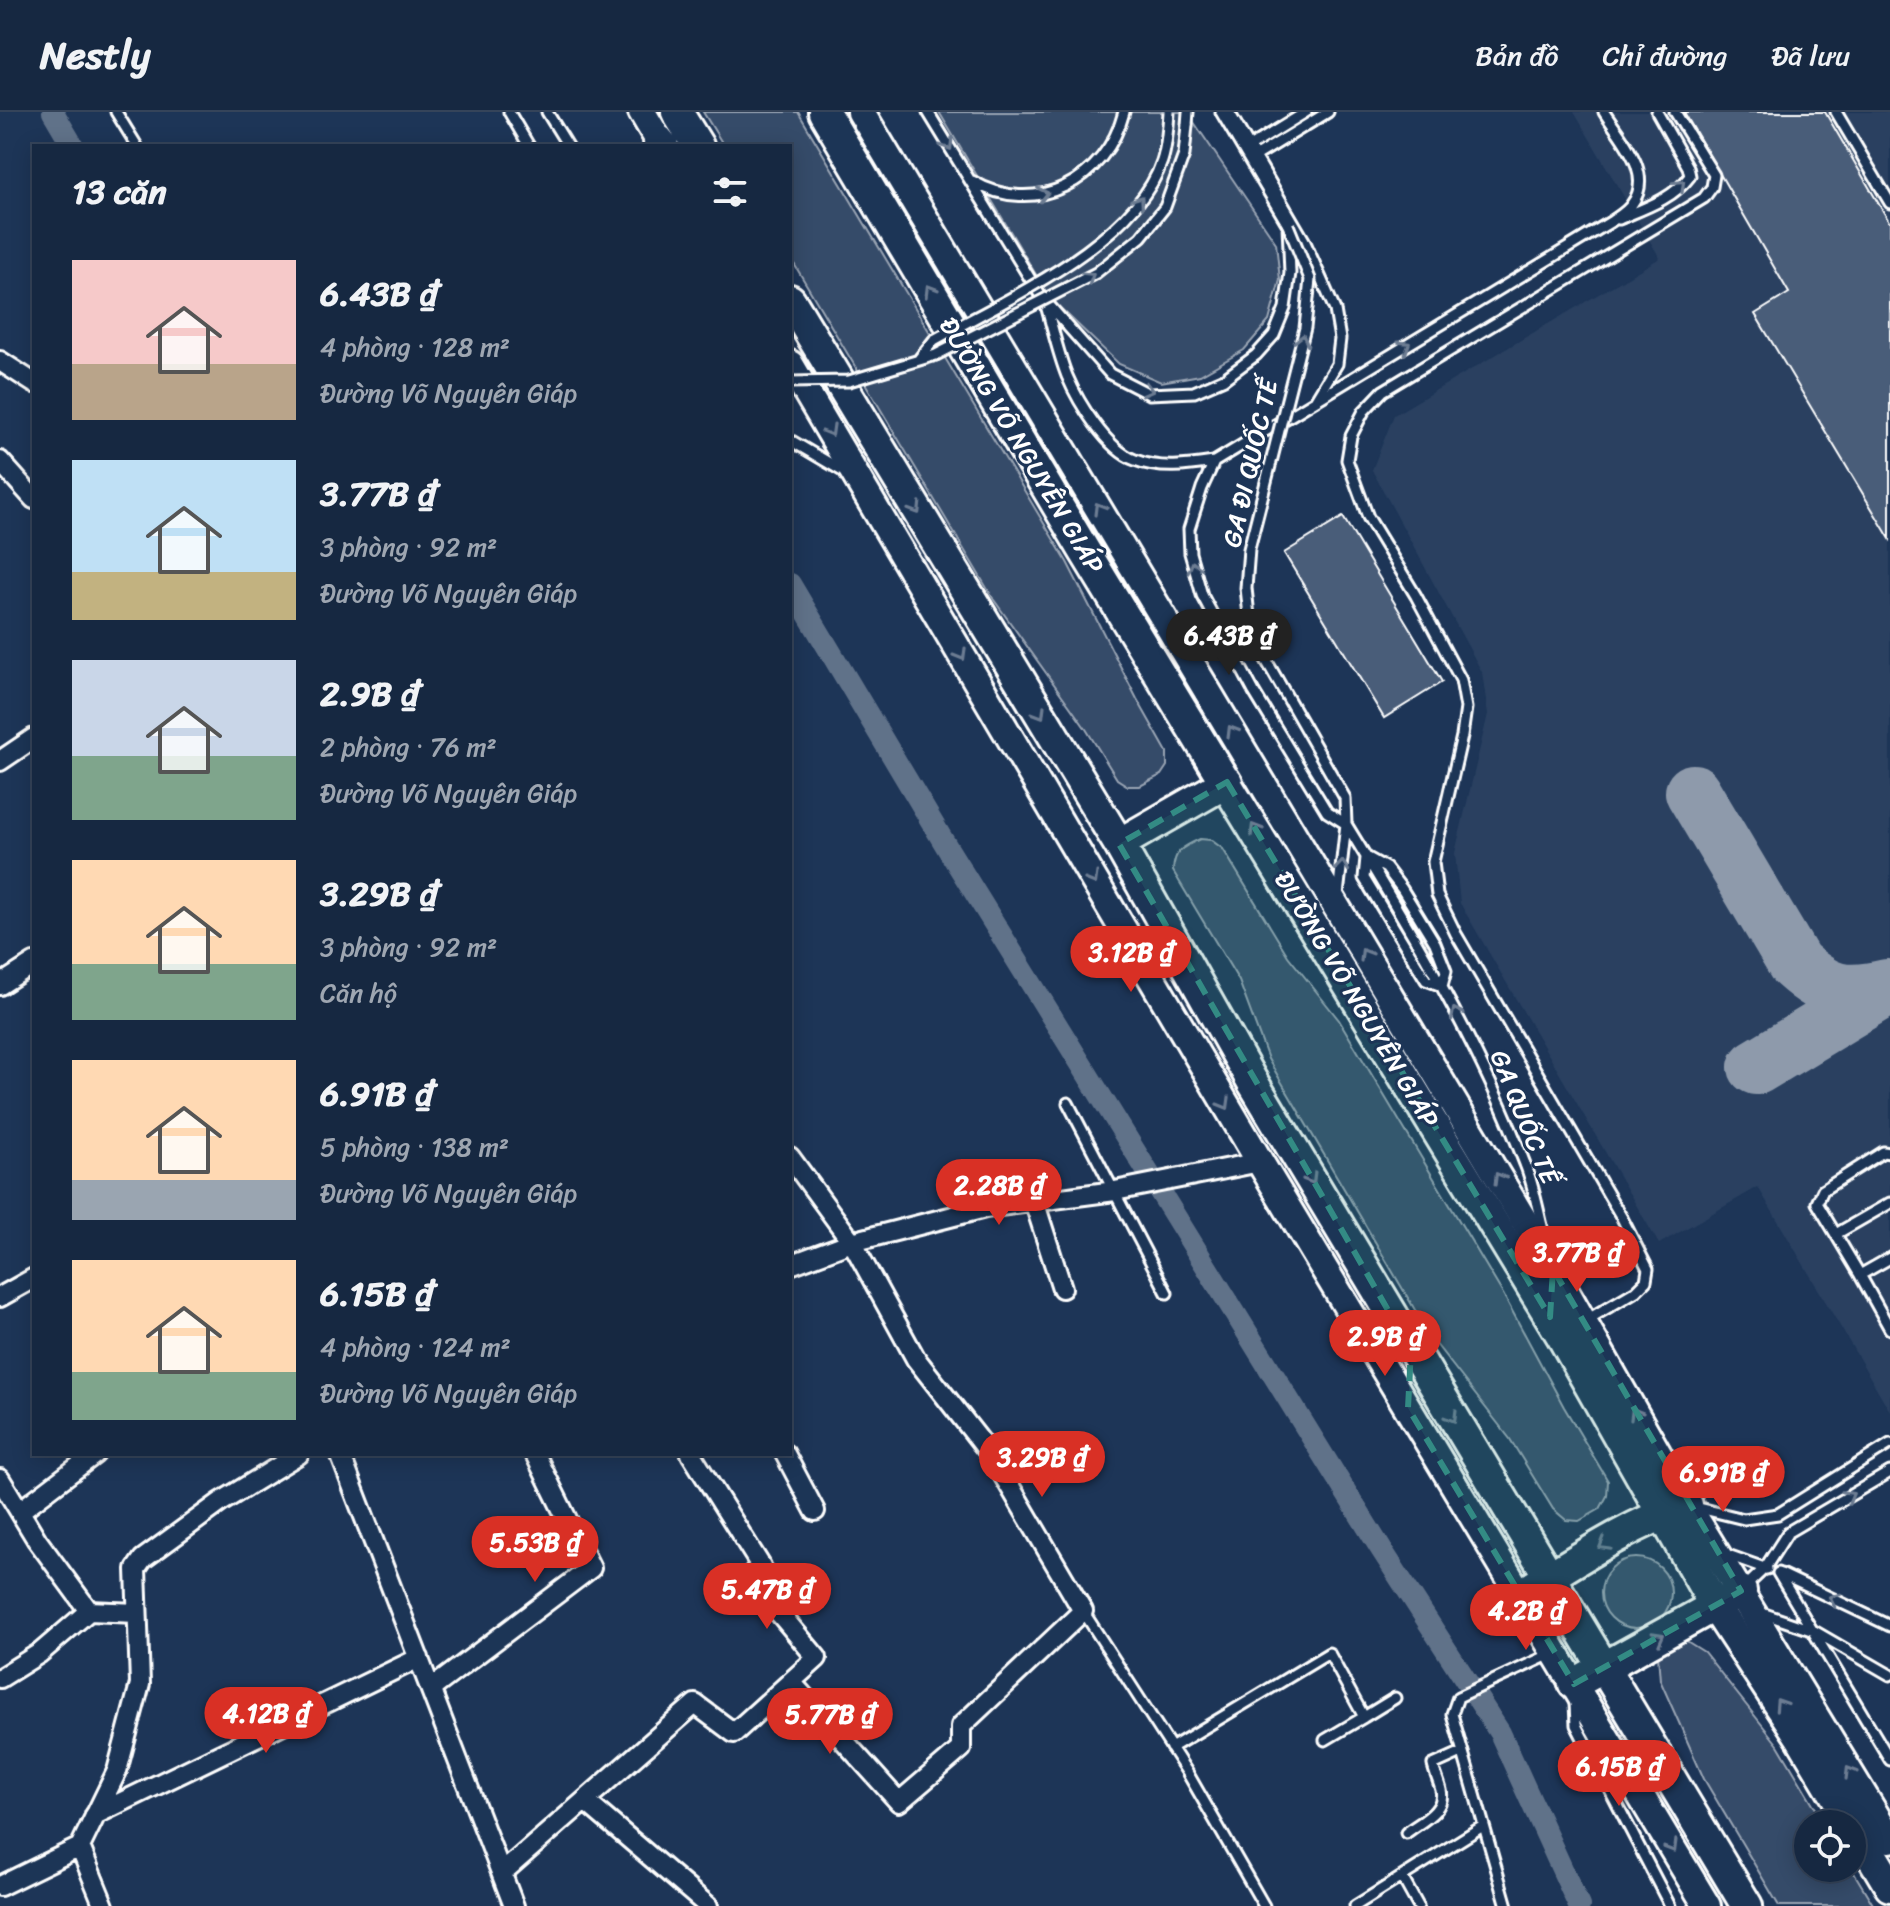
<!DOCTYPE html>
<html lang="vi">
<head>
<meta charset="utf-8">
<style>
	body { margin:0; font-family:Sriracha,sans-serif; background:#23344c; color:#f1f3f6; height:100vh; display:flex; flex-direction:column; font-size:30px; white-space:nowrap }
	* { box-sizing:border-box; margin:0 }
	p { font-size:26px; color:#9ea6b1 }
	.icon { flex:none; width:44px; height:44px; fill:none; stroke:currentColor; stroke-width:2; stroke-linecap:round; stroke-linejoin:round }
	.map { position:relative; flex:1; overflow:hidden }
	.panel { position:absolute; left:32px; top:32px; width:760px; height:1312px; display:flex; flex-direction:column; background:#162841; border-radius:0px; box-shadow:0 4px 20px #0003,0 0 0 2px #35445a }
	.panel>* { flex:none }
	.tools { position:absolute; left:1794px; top:1698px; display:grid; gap:16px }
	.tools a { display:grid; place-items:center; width:72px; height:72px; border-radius:50%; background:#162841; box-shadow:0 4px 20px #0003,0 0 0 2px #35445a; font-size:40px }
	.price { position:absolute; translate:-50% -68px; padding:0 18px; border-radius:28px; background:#d93025; color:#fff; font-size:26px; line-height:52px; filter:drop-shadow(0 2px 4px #0008) }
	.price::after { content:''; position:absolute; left:50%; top:48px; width:24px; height:18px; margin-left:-12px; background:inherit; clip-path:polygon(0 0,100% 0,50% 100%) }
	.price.on { background:#222; color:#fff }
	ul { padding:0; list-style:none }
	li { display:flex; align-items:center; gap:24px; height:200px; padding:0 40px }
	li span { display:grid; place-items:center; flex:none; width:224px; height:160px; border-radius:0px; color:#555 }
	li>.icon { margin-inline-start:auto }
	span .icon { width:96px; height:96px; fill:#fffc; stroke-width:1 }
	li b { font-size:34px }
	h2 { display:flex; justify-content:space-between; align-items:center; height:96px; padding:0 40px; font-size:34px }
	header { display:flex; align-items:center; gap:48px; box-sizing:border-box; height:112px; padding:0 40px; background:#162841; border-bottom:2px solid #35445a }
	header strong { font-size:38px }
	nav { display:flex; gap:44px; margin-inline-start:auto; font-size:28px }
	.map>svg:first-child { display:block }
	.built { fill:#2a4161 }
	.green { fill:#364b69; stroke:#9aa5b4; stroke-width:2 }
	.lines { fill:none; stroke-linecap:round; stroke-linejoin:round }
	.canal { stroke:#617289; stroke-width:22 }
	.taxiway { stroke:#8e9aab; stroke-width:56 }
	.building { fill:#4a5d79; stroke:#fff; stroke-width:2 }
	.service-casing { stroke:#fff; stroke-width:15 }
	.minor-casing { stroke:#fff; stroke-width:24 }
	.secondary-casing { stroke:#fff; stroke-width:32 }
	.trunk-casing { stroke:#fff; stroke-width:36 }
	.service { stroke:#1d3557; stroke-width:9 }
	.minor { stroke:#1d3557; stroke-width:18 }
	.secondary { stroke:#1d3557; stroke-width:26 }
	.trunk { stroke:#1d3557; stroke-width:30 }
	.service-bridge-casing { stroke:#fff; stroke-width:15; stroke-linecap:butt }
	.service-bridge { stroke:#1d3557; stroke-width:9 }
	.oneway { stroke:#6c7c92 }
	.marked { fill:#338b84; fill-opacity:0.2; stroke:#338b84; stroke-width:6; stroke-dasharray:16 10; stroke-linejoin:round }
	.labels { text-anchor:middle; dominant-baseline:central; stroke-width:6; stroke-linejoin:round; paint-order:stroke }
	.street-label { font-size:26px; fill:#fff; stroke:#1d3557 }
</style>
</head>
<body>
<header>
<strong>Nestly</strong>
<nav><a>Bản đồ</a><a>Chỉ đường</a><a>Đã lưu</a></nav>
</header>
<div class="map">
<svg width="1890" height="1794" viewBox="0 0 1890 1794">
	<rect width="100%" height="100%" fill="#1d3557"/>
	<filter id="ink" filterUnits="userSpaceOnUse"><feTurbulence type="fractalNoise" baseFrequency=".0125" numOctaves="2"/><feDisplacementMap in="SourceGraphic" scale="16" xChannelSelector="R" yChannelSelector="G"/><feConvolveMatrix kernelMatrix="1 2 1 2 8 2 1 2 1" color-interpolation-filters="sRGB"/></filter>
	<g filter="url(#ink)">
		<path class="built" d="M1574,0H1890V1299L1758,1075L1659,1132L1460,791L1455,741L1488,602L1482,560L1372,358L1394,303L1660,146Z"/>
		<path class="green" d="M703,0H798L1067,450L1137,587L1167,640V654L1161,663L1140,674H1128L1117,667L1086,617L994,488L790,145V34H724Z
			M939,0H1187L1276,131L1280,168L1269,209L1244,238L1200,263L1161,270L1119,252L1050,186Z
			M1200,727L1211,728L1223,737L1288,844L1339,908L1503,1182L1564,1295L1608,1369L1607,1384L1600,1397L1579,1409L1566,1408L1553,1397L1510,1327L1432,1227L1268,947L1239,869L1173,759C1174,739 1182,735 1200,727Z
			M1601 1481a35 35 0 1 1 70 0a35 35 0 1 1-70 0Z
			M1685,1528L1704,1540L1778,1633L1825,1712H1808V1756H1851L1874,1794H1779L1704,1667L1660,1568L1658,1543L1669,1531Z"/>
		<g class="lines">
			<path class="canal" d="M53,0L73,34
				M790,472L948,737L1381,1437L1500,1621L1579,1794"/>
			<path class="taxiway" d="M1693,680L1795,852C1827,881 1845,885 1887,875
				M1756,955L1885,877"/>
		</g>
		<path class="building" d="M1684,0H1825L1890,111V427L1755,202L1789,181Z
			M1343,405L1442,570L1384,606L1284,441Z"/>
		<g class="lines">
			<g class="service-casing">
				<path id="service" d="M116,0L137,34
					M509,0L529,34
					M547,0L568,34
					M928,0L1040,183L1110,262L1149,282L1194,280L1224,267L1256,243L1274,223L1285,196L1290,161L1288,113L1221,0
					M1229,0L1304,128L1335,198L1340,227L1337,252L1316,287
					M1836,0L1890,91
					M1187,13L1188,0
					M1251,34L1306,0
					M1256,44L1328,0
					M972,69C1035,106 1106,69 1124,0
					M1619,107C1645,96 1673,87 1690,64L1688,55L1657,0
					M1044,187C1052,212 1057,239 1067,264C1078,290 1107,338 1135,348C1160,358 1188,354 1214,350L1612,109C1619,104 1628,99 1632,92C1655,61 1620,26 1604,0
					M790,328L846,361
					M1214,350L1202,376L1189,417L1190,441L1202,483L1254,580L1327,700L1346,712C1413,821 1479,932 1525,1052C1534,1074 1538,1099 1544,1122
					M1266,548L1345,686L1346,712L1338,783
					M1366,746L1364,766L1426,868L1442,874
					M1368,746L1386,756L1402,777L1435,831L1446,859L1442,874
					M1068,991L1167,1181
					M1836,1122L1890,1091
					M1890,1146L1860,1163L1890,1217
					M1860,1163L1817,1091L1823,1078L1883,1040L1890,1041
					M1585,1209L1636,1179L1646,1169L1648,1157L1622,1106L1456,822L1437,783L1433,750L1462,624L1466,596L1461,568L1416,484L1368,405L1347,348L1351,324L1364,299L1383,279L1704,86L1712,75L1714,63L1675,0
					M1695,1395L1744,1407L1778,1402L1890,1332
					M1725,1442L1767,1457
					M1778,1461L1890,1648
					M1781,1462L1890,1514
					M1745,1475L1765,1456L1788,1420L1890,1360
					M1083,1499L1187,1660L1264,1794
					M1759,1500L1814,1519L1890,1563
					M1575,1591L1576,1613L1670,1794
					M1325,1628L1364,1605
					M1171,1636L1329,1541L1364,1605L1395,1586
					M1406,1721C1420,1710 1446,1699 1441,1678C1439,1670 1435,1662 1433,1653L1462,1640
					M1402,1765L1418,1794
					M1355,1794L1483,1714
					M1507,1794L1452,1602L1458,1585L1551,1542"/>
			</g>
			<g class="minor-casing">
				<path id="minor" d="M0,249L34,271
					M0,349L34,387
					M0,649L34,626
					M0,873L34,851
					M790,1045L852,1130L916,1247L992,1344L1083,1499L961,1614V1637L899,1690L791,1570
					M1034,1089L1062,1176
					M790,1153L852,1130L985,1096L1115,1079L1260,1050
					M0,1185L34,1166
					M340,1342L514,1794
					M785,1342L815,1399
					M0,1367L37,1428L89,1499L137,1501
					M20,1399L95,1342
					M0,1566L40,1541L89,1499
					M431,1577L591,1456L535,1342
					M585,1689L708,1794
					M95,1703L419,1546
					M80,1735L104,1794
					M502,1761L695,1592L734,1621L817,1546L749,1465L761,1454L691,1342
					M0,1774L80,1735L117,1659L140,1572L136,1457L143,1447L221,1390L299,1342"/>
			</g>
			<g class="secondary-casing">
				<path id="secondary" d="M642,0L662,34
					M861,0L1553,1157L1687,1393L1890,1727
					M790,252L1260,1050L1707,1794"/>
			</g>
			<g class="trunk-casing">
				<path id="trunk" d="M677,0L698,34
					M824,0L1084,438L1562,1224L1715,1494L1801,1625L1890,1774
					M659,29L663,34
					M790,188L1119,732L1252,969L1747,1794
					M1119,732L1227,670
					M1520,1483C1574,1450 1628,1413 1687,1393
					M1574,1572L1741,1479"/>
			</g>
			<use href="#service" class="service"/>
			<use href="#minor" class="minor"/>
			<use href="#secondary" class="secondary"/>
			<use href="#trunk" class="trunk"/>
			<g class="service-bridge-casing">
				<path id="service-bridge" d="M919,247L934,228C1006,187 1135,131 1162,49C1167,34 1168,16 1169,0
					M790,270L849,269L936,243L1096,161L1141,125L1165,95L1184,43L1187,13
					M1266,548L1249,504L1246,476L1249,437L1305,216L1310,167L1288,113"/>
			</g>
			<use href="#service-bridge" class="service-bridge"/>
		</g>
		<defs><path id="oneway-chevron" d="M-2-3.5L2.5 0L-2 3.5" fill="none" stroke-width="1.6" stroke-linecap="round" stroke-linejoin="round" transform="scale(2)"/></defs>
		<g class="oneway">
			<use href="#oneway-chevron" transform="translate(948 33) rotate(59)"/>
			<use href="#oneway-chevron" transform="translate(1680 73) rotate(-44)"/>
			<use href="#oneway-chevron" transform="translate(1043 82) rotate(-12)"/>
			<use href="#oneway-chevron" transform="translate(1139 89) rotate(-55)"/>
			<use href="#oneway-chevron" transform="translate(1089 165) rotate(-32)"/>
			<use href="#oneway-chevron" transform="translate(930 178) rotate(-121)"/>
			<use href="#oneway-chevron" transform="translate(1302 228) rotate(-76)"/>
			<use href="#oneway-chevron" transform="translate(1405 234) rotate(-31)"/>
			<use href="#oneway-chevron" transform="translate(1148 278) rotate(15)"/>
			<use href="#oneway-chevron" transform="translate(830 319) rotate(60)"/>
			<use href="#oneway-chevron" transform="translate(1099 396) rotate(-121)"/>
			<use href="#oneway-chevron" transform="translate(916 397) rotate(58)"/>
			<use href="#oneway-chevron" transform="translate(1194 455) rotate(-104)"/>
			<use href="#oneway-chevron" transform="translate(961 543) rotate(60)"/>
			<use href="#oneway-chevron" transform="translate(1040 601) rotate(59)"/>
			<use href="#oneway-chevron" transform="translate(1232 619) rotate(-121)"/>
			<use href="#oneway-chevron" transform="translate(1255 717) rotate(-121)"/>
			<use href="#oneway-chevron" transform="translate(1342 754) rotate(-84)"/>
			<use href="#oneway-chevron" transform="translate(1093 767) rotate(60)"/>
			<use href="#oneway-chevron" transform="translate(1365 842) rotate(-121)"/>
			<use href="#oneway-chevron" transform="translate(1456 901) rotate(-117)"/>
			<use href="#oneway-chevron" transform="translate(1225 992) rotate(60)"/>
			<use href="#oneway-chevron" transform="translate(1499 1066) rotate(-121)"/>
			<use href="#oneway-chevron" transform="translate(1311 1067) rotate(59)"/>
			<use href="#oneway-chevron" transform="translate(1635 1301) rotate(-120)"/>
			<use href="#oneway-chevron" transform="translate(1452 1305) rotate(59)"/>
			<use href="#oneway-chevron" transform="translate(1849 1384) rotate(-30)"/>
			<use href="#oneway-chevron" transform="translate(1604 1433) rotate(150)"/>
			<use href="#oneway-chevron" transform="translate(1834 1487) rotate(-155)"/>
			<use href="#oneway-chevron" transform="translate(1659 1525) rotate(-29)"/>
			<use href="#oneway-chevron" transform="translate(1780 1592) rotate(-123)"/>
			<use href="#oneway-chevron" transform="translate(1850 1660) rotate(-121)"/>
			<use href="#oneway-chevron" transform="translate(1672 1735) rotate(59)"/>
		</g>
	</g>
	<path class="marked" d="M1227,670L1550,1205L1553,1157L1741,1479L1574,1572L1408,1296L1411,1238L1119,732Z"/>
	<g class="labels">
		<g class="street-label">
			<text transform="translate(1022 333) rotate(59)">ĐƯỜNG VÕ NGUYÊN GIÁP</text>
			<text transform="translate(1250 351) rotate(-77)">GA ĐI QUỐC TẾ</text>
			<text transform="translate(1357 887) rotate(59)">ĐƯỜNG VÕ NGUYÊN GIÁP</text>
			<text transform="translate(1525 1005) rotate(68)">GA QUỐC TẾ</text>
		</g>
	</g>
</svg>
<div class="tools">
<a><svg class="icon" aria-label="locate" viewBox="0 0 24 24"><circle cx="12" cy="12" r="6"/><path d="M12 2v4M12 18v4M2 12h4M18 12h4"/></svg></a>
</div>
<b class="price on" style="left:1229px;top:565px">6.43B ₫</b>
<b class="price" style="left:1131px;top:882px">3.12B ₫</b>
<b class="price" style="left:999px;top:1115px">2.28B ₫</b>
<b class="price" style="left:1577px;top:1182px">3.77B ₫</b>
<b class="price" style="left:1385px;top:1266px">2.9B ₫</b>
<b class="price" style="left:1042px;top:1387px">3.29B ₫</b>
<b class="price" style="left:1723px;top:1402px">6.91B ₫</b>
<b class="price" style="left:535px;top:1472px">5.53B ₫</b>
<b class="price" style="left:767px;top:1519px">5.47B ₫</b>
<b class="price" style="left:1526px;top:1540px">4.2B ₫</b>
<b class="price" style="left:266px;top:1643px">4.12B ₫</b>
<b class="price" style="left:830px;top:1644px">5.77B ₫</b>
<b class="price" style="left:1619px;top:1696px">6.15B ₫</b>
<section class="panel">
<h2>13 căn<svg class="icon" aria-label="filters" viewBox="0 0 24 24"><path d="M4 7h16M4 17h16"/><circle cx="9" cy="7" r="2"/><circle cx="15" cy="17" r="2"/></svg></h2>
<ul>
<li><span style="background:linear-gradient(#f6c9c9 65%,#b9a48a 0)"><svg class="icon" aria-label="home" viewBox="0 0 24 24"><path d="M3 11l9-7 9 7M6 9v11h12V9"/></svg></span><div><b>6.43B ₫</b><p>4 phòng · 128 m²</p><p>Đường Võ Nguyên Giáp</p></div></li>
<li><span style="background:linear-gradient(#bfe0f5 70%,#c2b280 0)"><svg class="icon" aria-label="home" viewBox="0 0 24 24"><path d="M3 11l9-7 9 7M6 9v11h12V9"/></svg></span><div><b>3.77B ₫</b><p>3 phòng · 92 m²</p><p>Đường Võ Nguyên Giáp</p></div></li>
<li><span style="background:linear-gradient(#c9d6e8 60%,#7fa58c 0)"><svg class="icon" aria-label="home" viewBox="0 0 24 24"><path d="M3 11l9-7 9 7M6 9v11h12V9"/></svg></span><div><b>2.9B ₫</b><p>2 phòng · 76 m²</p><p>Đường Võ Nguyên Giáp</p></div></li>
<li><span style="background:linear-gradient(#ffd9b3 65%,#7fa58c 0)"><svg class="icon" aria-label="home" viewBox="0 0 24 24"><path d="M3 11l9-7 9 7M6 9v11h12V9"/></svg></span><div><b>3.29B ₫</b><p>3 phòng · 92 m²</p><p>Căn hộ</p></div></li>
<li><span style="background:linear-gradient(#ffd9b3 75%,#9aa5b1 0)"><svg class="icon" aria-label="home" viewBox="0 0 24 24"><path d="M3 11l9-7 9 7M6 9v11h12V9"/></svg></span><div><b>6.91B ₫</b><p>5 phòng · 138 m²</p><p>Đường Võ Nguyên Giáp</p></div></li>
<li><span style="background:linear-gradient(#ffd9b3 70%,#7fa58c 0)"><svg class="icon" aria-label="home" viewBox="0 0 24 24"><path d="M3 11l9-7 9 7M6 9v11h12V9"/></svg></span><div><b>6.15B ₫</b><p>4 phòng · 124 m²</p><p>Đường Võ Nguyên Giáp</p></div></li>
</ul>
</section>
</div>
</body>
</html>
